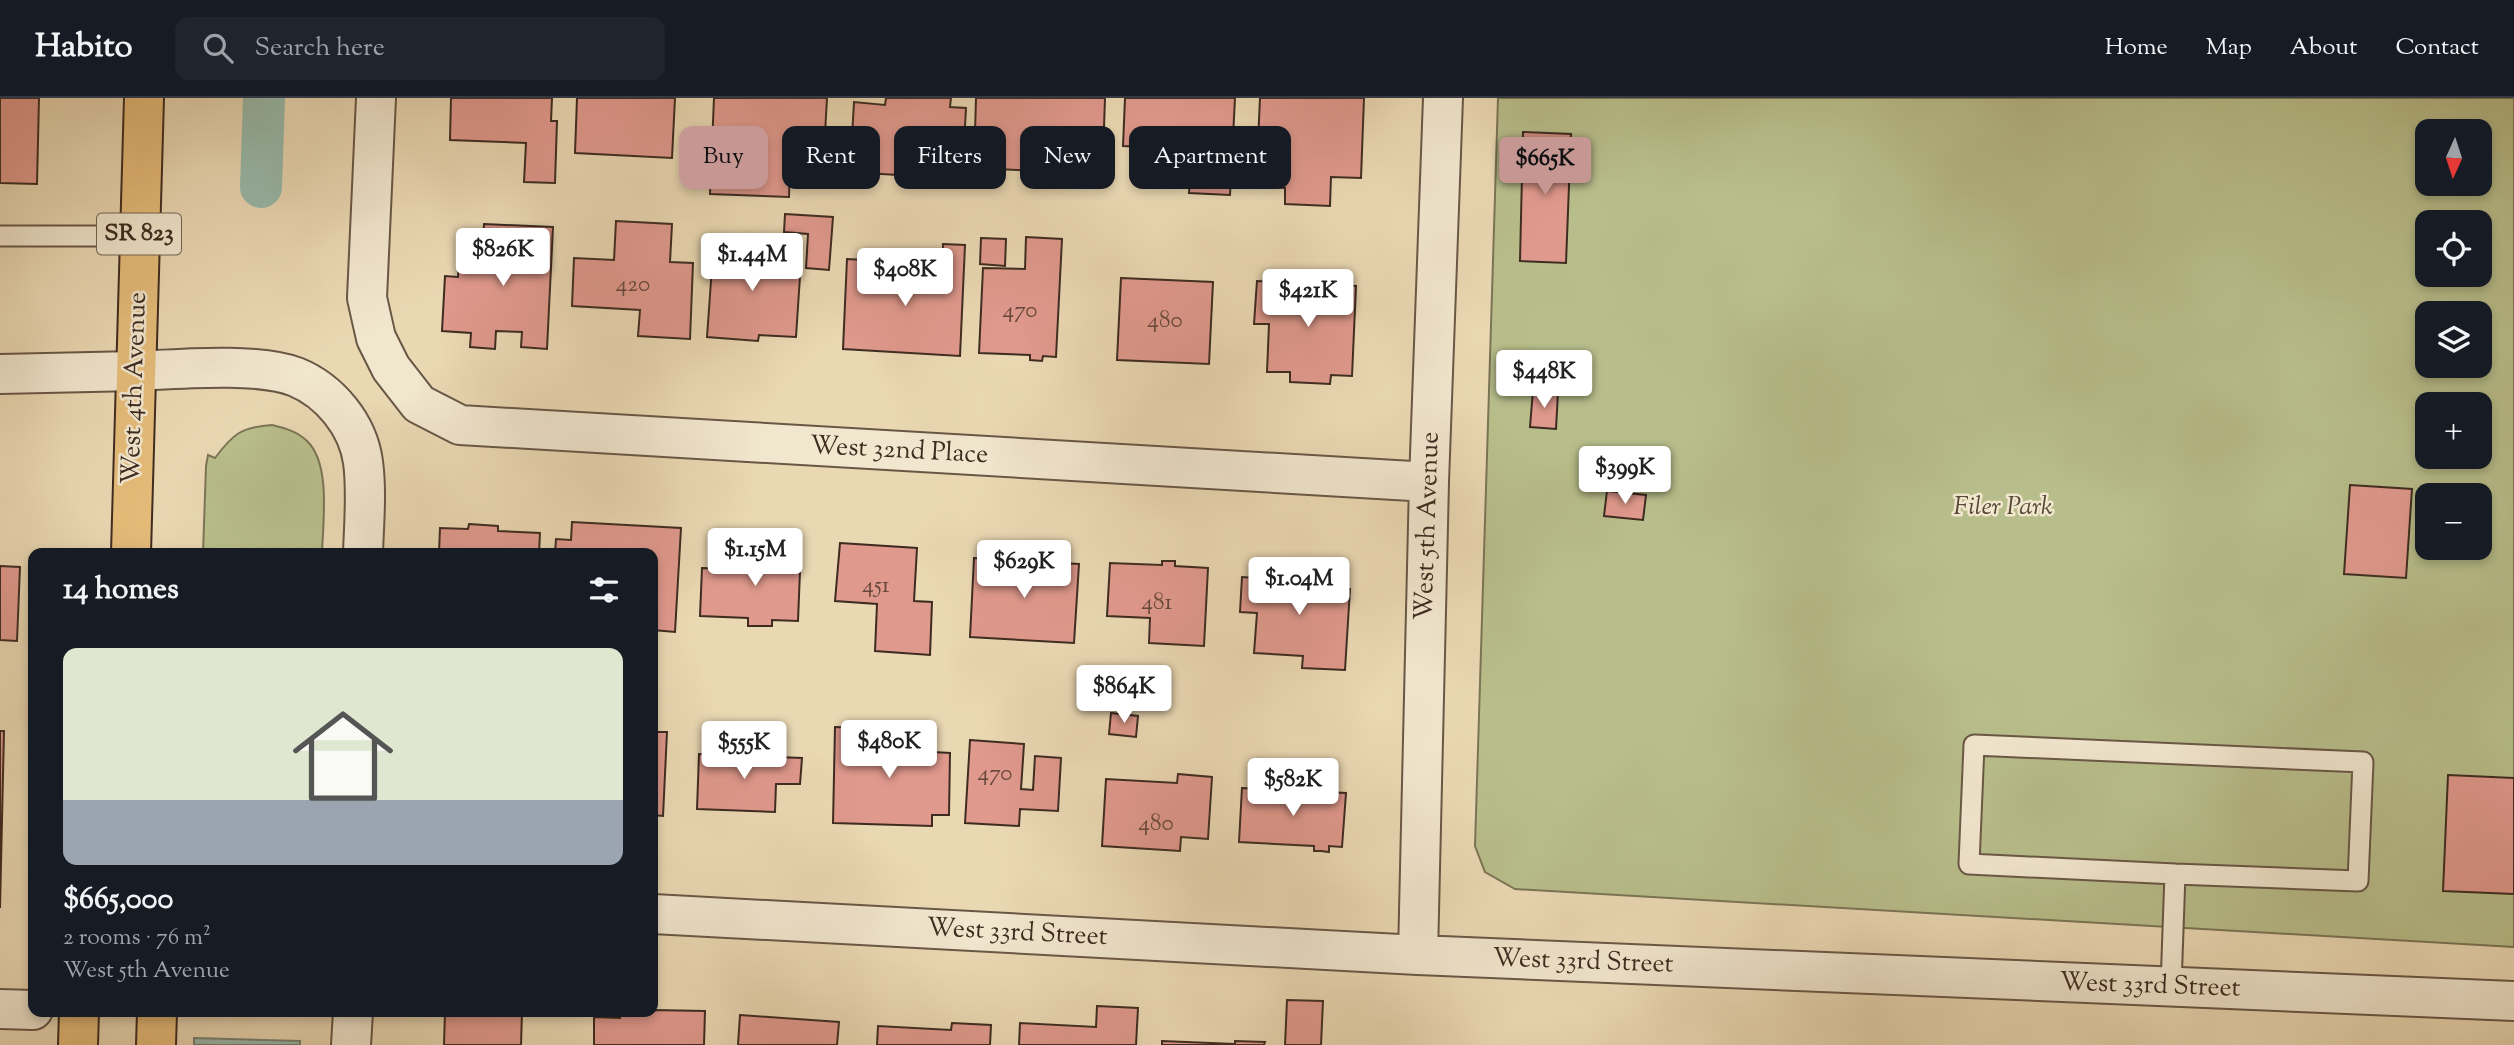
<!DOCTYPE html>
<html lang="en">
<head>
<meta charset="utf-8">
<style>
	body { margin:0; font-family:"Sorts Mill Goudy",serif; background:#20242c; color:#f1f3f6; height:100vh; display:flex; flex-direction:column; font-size:26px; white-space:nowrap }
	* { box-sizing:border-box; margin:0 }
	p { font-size:23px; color:#9ea1a6 }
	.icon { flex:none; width:38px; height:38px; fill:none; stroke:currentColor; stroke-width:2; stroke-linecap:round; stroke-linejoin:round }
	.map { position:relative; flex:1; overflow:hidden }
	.sheet { position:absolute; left:28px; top:450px; width:630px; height:469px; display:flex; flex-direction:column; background:#171b24; border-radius:14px; box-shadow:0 4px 10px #0003 }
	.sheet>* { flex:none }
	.hud { position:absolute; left:679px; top:28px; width:665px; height:63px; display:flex; gap:14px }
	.needle { width:46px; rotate:183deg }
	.buttons { position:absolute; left:2415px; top:21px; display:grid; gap:14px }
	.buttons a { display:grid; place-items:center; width:77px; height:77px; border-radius:14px; background:#171b24; box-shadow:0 4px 10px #0003; font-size:35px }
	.price { position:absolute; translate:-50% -60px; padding:0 16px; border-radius:7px; background:#fff; color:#222; font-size:23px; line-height:46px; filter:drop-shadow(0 2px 4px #0008) }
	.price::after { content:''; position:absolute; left:50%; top:42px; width:21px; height:16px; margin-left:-10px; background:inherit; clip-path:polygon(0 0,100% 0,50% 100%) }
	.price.current { background:#c59692; color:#111 }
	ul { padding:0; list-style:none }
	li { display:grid; align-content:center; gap:14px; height:371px; padding:0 35px }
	li span { display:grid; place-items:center; height:217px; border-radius:14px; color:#555 }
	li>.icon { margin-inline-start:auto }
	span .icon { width:126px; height:126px; fill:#fffc; stroke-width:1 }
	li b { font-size:30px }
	h2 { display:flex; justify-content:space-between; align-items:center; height:84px; padding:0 35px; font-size:30px }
	.chip { padding:0 24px; border-radius:14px; background:#171b24; box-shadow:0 4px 10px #0003; font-size:24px; line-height:63px }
	.chip.current { background:#c59692; color:#111 }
	header { display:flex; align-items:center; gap:42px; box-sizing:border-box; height:98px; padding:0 35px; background:#171b24; border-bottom:2px solid #363941 }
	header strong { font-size:33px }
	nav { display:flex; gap:38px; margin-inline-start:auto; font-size:24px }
	.search { width:490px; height:63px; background:#20242c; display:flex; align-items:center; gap:18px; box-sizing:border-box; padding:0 24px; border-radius:14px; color:#9ea1a6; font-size:26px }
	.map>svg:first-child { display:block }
	.green { fill:#b8be8b; stroke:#7b7556; stroke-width:2; fill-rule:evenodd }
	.water { fill:#98baab; stroke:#748174; stroke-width:2 }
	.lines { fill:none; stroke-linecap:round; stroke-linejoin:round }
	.canal { stroke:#98baab; stroke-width:42 }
	.building { fill:#e0998d; stroke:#3e2c21; stroke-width:2 }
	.service-casing { stroke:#695746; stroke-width:23 }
	.minor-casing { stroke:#695746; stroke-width:42 }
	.tertiary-casing { stroke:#695746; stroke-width:42 }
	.primary-casing { stroke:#3e2c21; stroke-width:42 }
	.service { stroke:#f1e6ce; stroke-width:19 }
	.minor { stroke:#f1e6ce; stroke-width:38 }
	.tertiary { stroke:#f1e6ce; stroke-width:38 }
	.primary { stroke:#e5bc7a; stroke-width:38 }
	.labels { text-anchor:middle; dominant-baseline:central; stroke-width:5; stroke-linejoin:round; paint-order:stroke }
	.number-label { font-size:23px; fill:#66473c }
	.shield { fill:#f1e6ce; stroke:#746455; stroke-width:2 }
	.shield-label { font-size:24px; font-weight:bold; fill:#3e2c21 }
	.street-label { font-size:26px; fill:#3e2c21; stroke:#f1e6ce }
	.park-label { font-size:26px; font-style:italic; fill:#564936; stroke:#f1e6ce }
</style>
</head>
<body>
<header>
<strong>Habito</strong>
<div class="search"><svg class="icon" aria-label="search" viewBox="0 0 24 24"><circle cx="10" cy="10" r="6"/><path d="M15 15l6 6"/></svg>Search here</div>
<nav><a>Home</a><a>Map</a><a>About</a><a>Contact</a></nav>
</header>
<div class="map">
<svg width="2514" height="947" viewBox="0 0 2514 947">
	<rect width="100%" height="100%" fill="#ead8b3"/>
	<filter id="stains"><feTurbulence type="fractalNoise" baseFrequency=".00286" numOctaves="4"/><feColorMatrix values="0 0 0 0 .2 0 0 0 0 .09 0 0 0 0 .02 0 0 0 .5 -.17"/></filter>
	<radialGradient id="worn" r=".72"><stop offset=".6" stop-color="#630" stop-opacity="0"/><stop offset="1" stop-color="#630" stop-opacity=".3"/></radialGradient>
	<path class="green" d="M1498,0H2514V849L1515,791L1485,774L1475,748ZM2427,33H2480V86H2427ZM2427,124H2480V177H2427ZM2427,215H2480V268H2427ZM2427,306H2480V359H2427ZM2427,397H2480V450H2427Z
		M272,327C284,330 297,333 307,343C331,366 323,423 322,455H203L206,368L208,357L215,360C233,336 241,329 272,327Z"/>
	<path class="water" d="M194,940L300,943V947H194Z"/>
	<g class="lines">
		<path class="canal" d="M261,89L264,0"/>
	</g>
	<path class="building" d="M0,0H39L37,86L0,85Z
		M451,0H552L551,23H557L555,85L524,84L526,45L450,42Z
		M577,0H675L672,60L575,55Z
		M714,0H827L823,72L790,71L789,99L710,96Z
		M886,0H951L950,9L966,10L962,81L850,74L854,4L885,7Z
		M976,0H1105L1102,88L1074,87L1075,77H1054V59L1038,58V73L974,70Z
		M1125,0H1235L1230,97L1189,95L1192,51L1123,48Z
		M1260,0H1364L1361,80L1331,79L1330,108L1285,106V90L1256,88Z
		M1523,34L1571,36L1566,165L1520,163Z
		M785,116L833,119L829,172L806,170L808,136L784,134Z
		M616,123L672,126L670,164L693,165L690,241L638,238L640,212L572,208L574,160L614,162Z
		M484,126L553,129L547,251L521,249L522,234L496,233L495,251L470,249L471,235L442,233L445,178L458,179L459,161L482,163Z
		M1026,139L1062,141L1056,259L1043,258L1042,263L1030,262V257L979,255L983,170L1025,171Z
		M981,140L1006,141L1005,168L980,166Z
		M714,141L760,144V160L801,163L796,239L759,237L758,243L707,239Z
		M943,146L965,147L960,258L843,251L847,161L883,163V176L942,179Z
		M1121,180L1213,184L1209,266L1117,262Z
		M1257,183L1356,188L1352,278L1331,277L1330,286L1290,284V274H1267L1269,226H1254Z
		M1533,292L1558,294L1556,331L1530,329Z
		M2350,387L2412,391L2406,480L2344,476Z
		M1607,393L1646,397L1643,422L1604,418Z
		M572,424L681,430L675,534L653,532V455H555L556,441L571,442Z
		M469,426L498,428V433L540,435L539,455H439L440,430L468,431Z
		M840,445L917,450L914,503L932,504L930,557L875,553L877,506L835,503Z
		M773,446L801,448L798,523L772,522V528H748V520L700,518L702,470L734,471L735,460L772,461Z
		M974,460L1079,466L1074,545L970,539Z
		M1162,463H1175V468L1208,470L1204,548L1149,545L1150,520L1107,518L1110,465L1162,467Z
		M0,468L20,469L17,543L0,542Z
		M1258,472L1332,476L1331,490L1350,491L1345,572L1302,570L1303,558L1254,555L1257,515L1240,514L1242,479L1257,480Z
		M1111,615L1138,618L1136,639L1109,636Z
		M835,629L862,630V650H885V637L934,638L933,654L950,655L949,717H932V728L833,725Z
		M0,633H4L0,810Z
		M653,634H667L663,718L653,717Z
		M970,642L1024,646L1021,691L1033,692L1035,658L1061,660L1058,713L1020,711L1019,728L965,725Z
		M699,656L802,660L800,686H776L775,714L697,711Z
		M1178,676L1212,679L1208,741L1181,739L1180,753L1102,748L1106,681L1177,685Z
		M2448,677L2514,680V796L2443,793Z
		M1242,690L1346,695L1342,749L1329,748V754L1321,753H1314V748L1239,744Z
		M1287,902L1323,903L1321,947H1285Z
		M1097,908L1138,910L1136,947H1019L1020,925L1096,929Z
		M653,912L705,913L704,947H594V919L620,920V914Z
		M445,914H522L521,947H444Z
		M740,917L839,924L837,947H738Z
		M952,925L991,927L990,947H877L878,928L951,932Z
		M1162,943L1235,946V943L1265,944L1264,947H1162Z"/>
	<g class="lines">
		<g class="service-casing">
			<path id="service" d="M0,138H139
				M2171,888L2175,776L1969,766L1974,647L2363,664L2358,783L2175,776"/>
		</g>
		<g class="minor-casing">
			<path id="minor" d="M376,0L367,200L376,240L391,270L419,306L460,327L1429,384
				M136,273C178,271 258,264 296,279C330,293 358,327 363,364C367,393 364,425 363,455
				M653,816L1418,857L2514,903
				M1418,857L1429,384L1443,0
				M0,911L33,912
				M351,947L353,914"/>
		</g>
		<g class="tertiary-casing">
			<path id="tertiary" d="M0,276L136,273"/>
		</g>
		<g class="primary-casing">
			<path id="primary" d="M131,455L144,0
				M78,947L79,914
				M156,947L157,914"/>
		</g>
		<use href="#service" class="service"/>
		<use href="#minor" class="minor"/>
		<use href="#tertiary" class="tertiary"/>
		<use href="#primary" class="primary"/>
	</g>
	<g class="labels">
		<g class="number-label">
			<text x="633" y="187">420</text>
			<text x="1020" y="213">470</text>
			<text x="1165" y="223">480</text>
			<text x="876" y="488">451</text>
			<text x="1157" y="505">481</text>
			<text x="995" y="676">470</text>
			<text x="1156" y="726">480</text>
		</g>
		<rect class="shield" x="97" y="115.5" width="84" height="41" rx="5"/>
		<g class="shield-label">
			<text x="139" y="136">SR 823</text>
		</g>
		<g class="street-label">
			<text transform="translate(135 290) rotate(-88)">West 4th Avenue</text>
			<text transform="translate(899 353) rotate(3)">West 32nd Place</text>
			<text transform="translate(1428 428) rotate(-88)">West 5th Avenue</text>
			<text transform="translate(1017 835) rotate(3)">West 33rd Street</text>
			<text transform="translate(1583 864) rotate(2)">West 33rd Street</text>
			<text transform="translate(2150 888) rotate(2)">West 33rd Street</text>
		</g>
		<g class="park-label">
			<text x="2003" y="409">Filer Park</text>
		</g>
	</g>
	<rect width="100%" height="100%" filter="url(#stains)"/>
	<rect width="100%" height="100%" fill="url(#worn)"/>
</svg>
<div class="buttons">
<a><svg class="needle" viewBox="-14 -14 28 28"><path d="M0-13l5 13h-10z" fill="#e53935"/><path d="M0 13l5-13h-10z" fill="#9ea1a6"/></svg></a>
<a><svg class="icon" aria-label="locate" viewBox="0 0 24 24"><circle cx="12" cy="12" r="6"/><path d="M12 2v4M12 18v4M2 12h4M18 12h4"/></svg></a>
<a><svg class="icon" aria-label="layers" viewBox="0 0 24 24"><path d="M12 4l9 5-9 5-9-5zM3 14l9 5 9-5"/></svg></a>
<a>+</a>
<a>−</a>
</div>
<b class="price current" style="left:1545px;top:99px">$665K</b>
<b class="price" style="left:503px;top:190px">$826K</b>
<b class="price" style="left:752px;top:195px">$1.44M</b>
<b class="price" style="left:905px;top:210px">$408K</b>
<b class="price" style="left:1308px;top:231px">$421K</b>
<b class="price" style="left:1544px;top:312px">$448K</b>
<b class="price" style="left:1625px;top:408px">$399K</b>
<b class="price" style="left:755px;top:490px">$1.15M</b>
<b class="price" style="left:1024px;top:502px">$629K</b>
<b class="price" style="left:1299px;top:519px">$1.04M</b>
<b class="price" style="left:1124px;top:627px">$864K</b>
<b class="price" style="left:889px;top:682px">$480K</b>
<b class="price" style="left:744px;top:683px">$555K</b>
<b class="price" style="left:1293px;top:720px">$582K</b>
<div class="hud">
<a class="chip current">Buy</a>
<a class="chip">Rent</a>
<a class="chip">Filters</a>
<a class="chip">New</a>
<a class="chip">Apartment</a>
</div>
<section class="sheet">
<h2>14 homes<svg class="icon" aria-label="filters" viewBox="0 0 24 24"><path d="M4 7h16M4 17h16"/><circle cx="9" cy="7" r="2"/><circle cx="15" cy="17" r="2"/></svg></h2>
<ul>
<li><span style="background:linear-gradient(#dfe7d0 70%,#9aa5b1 0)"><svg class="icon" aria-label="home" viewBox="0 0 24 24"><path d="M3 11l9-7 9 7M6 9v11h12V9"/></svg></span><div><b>$665,000</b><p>2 rooms · 76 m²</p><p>West 5th Avenue</p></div></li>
</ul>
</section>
</div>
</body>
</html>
